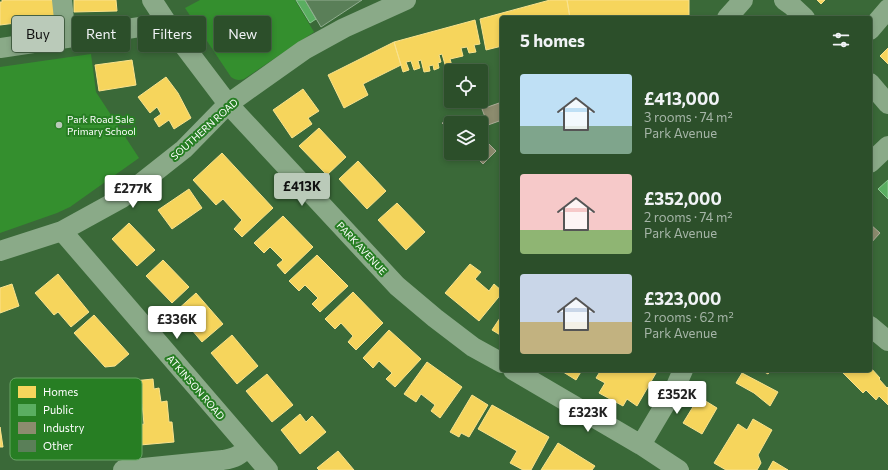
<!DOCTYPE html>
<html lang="en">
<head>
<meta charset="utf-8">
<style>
	body { margin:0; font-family:Commissioner,sans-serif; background:#385936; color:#f1f3f6; height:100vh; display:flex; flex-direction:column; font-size:15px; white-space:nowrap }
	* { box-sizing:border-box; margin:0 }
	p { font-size:13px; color:#a6b5a8 }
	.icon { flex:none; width:22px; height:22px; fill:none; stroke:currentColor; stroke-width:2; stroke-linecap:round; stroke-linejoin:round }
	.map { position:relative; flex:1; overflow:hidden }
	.drawer { position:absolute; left:500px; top:16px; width:372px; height:356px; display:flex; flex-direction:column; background:#2c4f2a; border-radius:4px; box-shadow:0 2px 6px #0003,0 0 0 1px #486647 }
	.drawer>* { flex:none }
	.top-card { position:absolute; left:12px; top:16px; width:380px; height:36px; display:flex; gap:8px }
	.fabs { position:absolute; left:444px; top:64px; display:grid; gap:8px }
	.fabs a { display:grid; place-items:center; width:44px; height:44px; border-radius:4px; background:#2c4f2a; box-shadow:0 2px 6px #0003,0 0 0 1px #486647; font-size:20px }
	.price { position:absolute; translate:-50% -34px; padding:0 9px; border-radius:4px; background:#fff; color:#222; font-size:13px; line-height:26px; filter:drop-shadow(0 1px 2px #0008) }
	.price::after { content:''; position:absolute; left:50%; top:24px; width:12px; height:9px; margin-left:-6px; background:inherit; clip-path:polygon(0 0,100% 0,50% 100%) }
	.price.selected { background:#bacab9; color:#111 }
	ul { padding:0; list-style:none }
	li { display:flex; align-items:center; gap:12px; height:100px; padding:0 20px }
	li span { display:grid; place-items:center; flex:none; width:112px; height:80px; border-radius:4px; color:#555 }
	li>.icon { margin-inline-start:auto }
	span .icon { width:48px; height:48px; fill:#fffc; stroke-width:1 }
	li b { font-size:17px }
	h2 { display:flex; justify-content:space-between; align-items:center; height:48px; padding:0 20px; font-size:17px }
	.chip { padding:0 14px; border-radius:4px; background:#2c4f2a; box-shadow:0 2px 6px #0003,0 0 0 1px #486647; font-size:14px; line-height:36px }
	.chip.selected { background:#bacab9; color:#111 }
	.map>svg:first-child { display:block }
	.green { fill:#348f2e }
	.homes { fill:#f6d55c; stroke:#f9e28d }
	.public { fill:#5aae61; stroke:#8cc690 }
	.industry { fill:#8c8c6e; stroke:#aeae9a }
	.building { fill:#5a7f58; stroke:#91ae90 }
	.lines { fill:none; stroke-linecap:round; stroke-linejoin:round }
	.minor { stroke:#8aaa88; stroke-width:20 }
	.poi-dot { fill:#bacab9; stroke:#277e23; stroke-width:1.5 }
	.labels { text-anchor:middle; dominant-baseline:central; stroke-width:4; stroke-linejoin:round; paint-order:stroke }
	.poi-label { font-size:10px; fill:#fff; stroke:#277e23; text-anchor:start }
	.street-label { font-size:10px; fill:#fff; stroke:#277e23 }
	.key { fill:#277e23; stroke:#68a565; stroke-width:1 }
	.key-label { font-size:11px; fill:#fff }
</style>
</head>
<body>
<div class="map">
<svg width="888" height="470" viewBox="0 0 888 470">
	<rect width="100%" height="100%" fill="#3a6938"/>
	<path class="green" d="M200,0H295L314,32L244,79C239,81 235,80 231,77L185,8Z
		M91,54L96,92L139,158L70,207L57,213L0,233V67Z"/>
	<path class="homes" d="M2,0H54L56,18L0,25V2H2Z
		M74,0H116L117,11L74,12Z
		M550,0H567L570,18H502V46L486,50L480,19Z
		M567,0H689V18H570Z
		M817,0H825L821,4Z
		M475,20L480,44L474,45L476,52L469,53L467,47L461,48L463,56L450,59L452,66L446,68L442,54L439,55L441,62L438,63L439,68L434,70L433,65L429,66L430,71L424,72L421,60L418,61L420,68L414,70L411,61L406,62L409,70L403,72L394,42Z
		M394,42L401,65L363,84L368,95L344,108L328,75Z
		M888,48V64L880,56Z
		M132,60L136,85L99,91L95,65Z
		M166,77L178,93L191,118L174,129L169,120L159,127L154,119L161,114L157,107L150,113L138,97Z
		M303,89L319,111L308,118L312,124L292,138L273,110Z
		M319,128L346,157L327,175L299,146Z
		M222,153L273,208L242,237L234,229L242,220L223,199L216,205L193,180Z
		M358,161L386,191L367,209L339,179Z
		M189,189L202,208L172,229L158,210Z
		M397,203L425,232L406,250L378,220Z
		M283,216L313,247L285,274L277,265L283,260L270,247L264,253L254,243Z
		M129,223L155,250L137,266L112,239Z
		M317,255L348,286L320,312L312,304L318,298L305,285L299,291L289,281Z
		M163,260L189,287L172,303L146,276Z
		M470,264L481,272L475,279L489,291L494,284L502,291V293L479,321L445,293Z
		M58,274L89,312L71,327L58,312L54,315L35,293Z
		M12,284L19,306L0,313V288Z
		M353,292L383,323L356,350L348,342L353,336L341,323L335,329L325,319Z
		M196,293L223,324L202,342L176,311Z
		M94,315L129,354L115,366L105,367L74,333Z
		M502,315V336L492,330Z
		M389,330L421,359L395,387L386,379L392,373L379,361L373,368L363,358Z
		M232,335L258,366L237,384L211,353Z
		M427,362L462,387L440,418L431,411L435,405L421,394L416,402L404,394Z
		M870,367L880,378L879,379L887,388L888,387V405L879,396L876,400L866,390L863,393L840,370H870Z
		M560,370H582L576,380Z
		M601,370H651L656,373L637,406L627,399L623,406L599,393L605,383L596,378Z
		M761,370H771L768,374Z
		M742,373L778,392L770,406L754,393L736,383Z
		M267,374L293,405L272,422L246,391Z
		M153,379L154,389L159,388L161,402L167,401L169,422H172L174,442L140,445L138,425L144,424L142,404L135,405L133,381Z
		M472,395L488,405L469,437L461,433L459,437L450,432Z
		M699,397L717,408L702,434L683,423Z
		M492,405L549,437L531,470H523L510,463L517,451L478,429Z
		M300,414L306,422L312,416L326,432L300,454L281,430Z
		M753,419L772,430L758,455L761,463L757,470H726L714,463L738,424L747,430Z
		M0,427L3,447H0Z
		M558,443L595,466L592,470H541Z
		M338,451L354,470H319L317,468Z
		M773,461L788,470H768Z"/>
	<path class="public" d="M296,0H305L316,19L310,23Z
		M888,180V199L878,189Z"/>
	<path class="industry" d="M502,102V120L488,125L482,109Z
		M457,118L463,123H451V132L442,123Z
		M481,136L496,151L483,164L472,153H481Z
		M870,224L880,233L870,244Z"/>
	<path class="building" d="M305,0H362L321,27Z"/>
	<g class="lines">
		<path class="minor" d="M62,0L66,38
			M152,0L169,26L228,104L397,286L435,318L473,347L502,363
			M784,0L791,5L805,18
			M727,18L743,0
			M870,30L888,9
			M0,48L140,27L169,26
			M870,83L888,104
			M870,163L888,146
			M62,231L268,470
			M0,251L62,231L122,198L184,149L228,104L304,50L344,28L406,0
			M870,326L888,341
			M513,370L641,445L679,470
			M641,445L676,386L683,370
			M123,470L223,460C235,458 239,456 248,447"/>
	</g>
	<circle class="poi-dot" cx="59" cy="125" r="4"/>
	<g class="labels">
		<g class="poi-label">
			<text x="67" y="119">Park Road Sale<tspan x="67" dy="12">Primary School</tspan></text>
		</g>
		<g class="street-label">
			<text transform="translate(204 129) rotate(-42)">SOUTHERN ROAD</text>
			<text transform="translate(362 248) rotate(47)">PARK AVENUE</text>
			<text transform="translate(196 387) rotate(49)">ATKINSON ROAD</text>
		</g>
	</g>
	<rect x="10" y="378" width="132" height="82" rx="6" class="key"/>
	<rect x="18" y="386" width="18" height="12" fill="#f6d55c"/>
	<rect x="18" y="404" width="18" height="12" fill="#5aae61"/>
	<rect x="18" y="422" width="18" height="12" fill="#8c8c6e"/>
	<rect x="18" y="440" width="18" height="12" fill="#5a7f58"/>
	<g class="key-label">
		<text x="43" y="396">Homes</text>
		<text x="43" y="414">Public</text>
		<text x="43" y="432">Industry</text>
		<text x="43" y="450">Other</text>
	</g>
</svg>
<div class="fabs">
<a><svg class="icon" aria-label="locate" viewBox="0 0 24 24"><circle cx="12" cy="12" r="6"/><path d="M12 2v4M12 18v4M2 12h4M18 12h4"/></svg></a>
<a><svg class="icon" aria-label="layers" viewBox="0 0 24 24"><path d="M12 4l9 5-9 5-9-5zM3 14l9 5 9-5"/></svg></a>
</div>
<b class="price selected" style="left:302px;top:207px">£413K</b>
<b class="price" style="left:133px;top:209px">£277K</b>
<b class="price" style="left:177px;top:340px">£336K</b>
<b class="price" style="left:677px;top:415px">£352K</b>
<b class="price" style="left:588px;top:433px">£323K</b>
<div class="top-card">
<a class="chip selected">Buy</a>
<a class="chip">Rent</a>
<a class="chip">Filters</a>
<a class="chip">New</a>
</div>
<section class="drawer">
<h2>5 homes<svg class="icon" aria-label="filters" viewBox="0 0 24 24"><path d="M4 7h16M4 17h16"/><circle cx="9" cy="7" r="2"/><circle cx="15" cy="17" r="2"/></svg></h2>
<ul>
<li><span style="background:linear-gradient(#bfe0f5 65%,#7fa58c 0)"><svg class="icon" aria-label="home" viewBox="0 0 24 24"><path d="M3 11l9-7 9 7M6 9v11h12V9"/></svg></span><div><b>£413,000</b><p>3 rooms · 74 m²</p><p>Park Avenue</p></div></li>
<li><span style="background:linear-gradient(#f6c9c9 70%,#8fb573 0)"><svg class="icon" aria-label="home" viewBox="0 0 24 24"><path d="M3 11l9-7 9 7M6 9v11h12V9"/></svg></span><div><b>£352,000</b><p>2 rooms · 74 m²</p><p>Park Avenue</p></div></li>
<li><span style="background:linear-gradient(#c9d6e8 60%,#c2b280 0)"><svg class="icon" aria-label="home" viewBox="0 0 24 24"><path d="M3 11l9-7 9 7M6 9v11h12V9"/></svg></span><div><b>£323,000</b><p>2 rooms · 62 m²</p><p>Park Avenue</p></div></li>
</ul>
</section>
</div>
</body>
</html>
